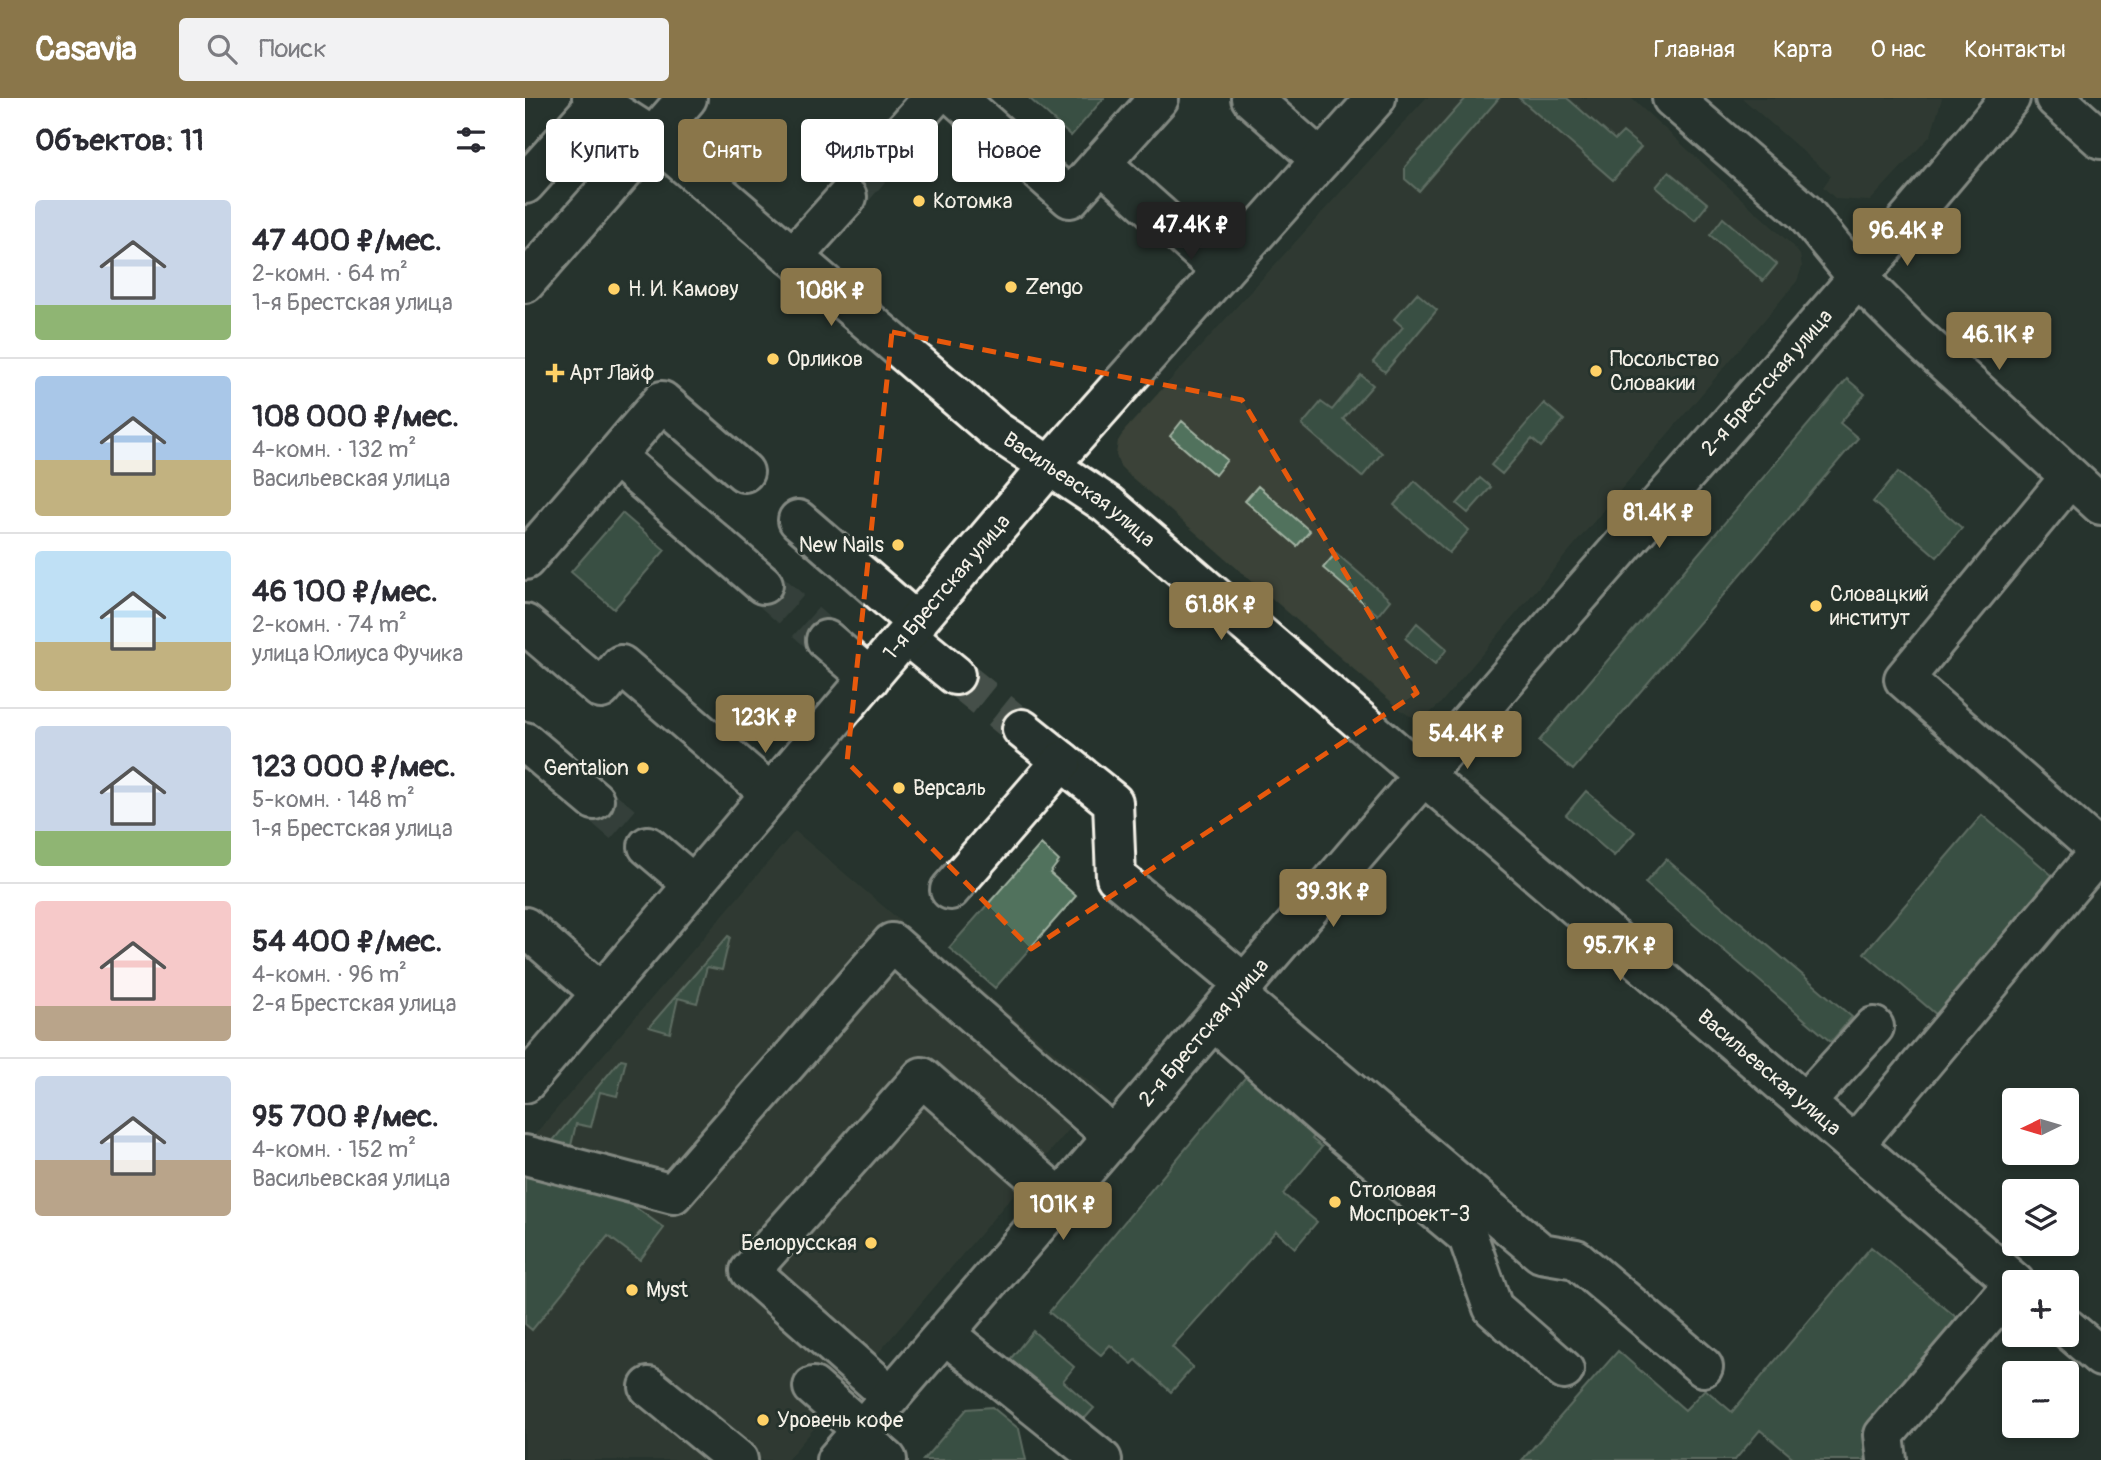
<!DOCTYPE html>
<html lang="ru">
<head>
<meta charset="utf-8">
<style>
	body { margin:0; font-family:Pangolin,sans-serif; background:#f2f2f3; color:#2b2b33; height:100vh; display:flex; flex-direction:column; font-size:26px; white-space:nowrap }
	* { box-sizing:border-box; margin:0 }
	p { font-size:23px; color:#7c7c81 }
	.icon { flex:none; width:38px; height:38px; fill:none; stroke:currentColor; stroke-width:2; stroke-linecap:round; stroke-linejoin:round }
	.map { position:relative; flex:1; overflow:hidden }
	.side { display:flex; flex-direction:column; background:#fff; width:525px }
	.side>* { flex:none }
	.top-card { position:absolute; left:21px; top:21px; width:665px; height:63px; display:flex; gap:14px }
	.needle { width:46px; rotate:265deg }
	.buttons { position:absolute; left:1477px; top:990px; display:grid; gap:14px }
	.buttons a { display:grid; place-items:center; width:77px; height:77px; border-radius:7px; background:#fff; box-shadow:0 4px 10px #0003; font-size:35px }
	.price { position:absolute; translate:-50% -60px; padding:0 16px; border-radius:7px; background:#8a764a; color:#fff; font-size:23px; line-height:46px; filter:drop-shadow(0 2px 4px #0008) }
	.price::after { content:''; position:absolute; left:50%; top:42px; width:21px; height:16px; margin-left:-10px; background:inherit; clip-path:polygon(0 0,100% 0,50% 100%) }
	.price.current { background:#222; color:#fff }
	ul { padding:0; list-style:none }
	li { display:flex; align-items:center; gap:21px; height:175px; padding:0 35px }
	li+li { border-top:2px solid #e1e1e2 }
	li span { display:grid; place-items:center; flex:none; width:196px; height:140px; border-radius:7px; color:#555 }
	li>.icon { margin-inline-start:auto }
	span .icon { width:84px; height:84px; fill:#fffc; stroke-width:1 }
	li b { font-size:30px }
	h2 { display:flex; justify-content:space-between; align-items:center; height:84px; padding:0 35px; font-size:30px }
	.pill { padding:0 24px; border-radius:7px; background:#fff; box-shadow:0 4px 10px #0003; font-size:24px; line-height:63px }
	.pill.current { background:#8a764a; color:#fff }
	header { display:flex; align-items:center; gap:42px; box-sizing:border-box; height:98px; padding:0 35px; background:#8a764a; color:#fff }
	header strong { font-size:33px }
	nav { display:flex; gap:38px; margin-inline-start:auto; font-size:24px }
	.search { width:490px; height:63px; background:#f2f2f3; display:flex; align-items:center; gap:18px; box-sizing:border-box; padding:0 24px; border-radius:7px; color:#7c7c81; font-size:26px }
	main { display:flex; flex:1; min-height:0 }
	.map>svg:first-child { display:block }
	.built { fill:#3a4338 }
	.green { fill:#51725d; stroke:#a2b2a2; stroke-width:2 }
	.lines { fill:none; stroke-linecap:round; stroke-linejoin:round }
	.minor-tunnel { stroke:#455049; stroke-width:38; stroke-dasharray:38 19; stroke-linecap:butt }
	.minor-casing { stroke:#f4f1e8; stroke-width:44 }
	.major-casing { stroke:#f4f1e8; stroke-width:44 }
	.minor { stroke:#26332d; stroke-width:38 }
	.major { stroke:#26332d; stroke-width:38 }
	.marked { fill:none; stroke:#e8590c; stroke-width:5; stroke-dasharray:14 9; stroke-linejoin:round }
	.poi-dot { fill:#ffd166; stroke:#26332d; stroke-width:2.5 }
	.labels { text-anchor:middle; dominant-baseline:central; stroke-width:6; stroke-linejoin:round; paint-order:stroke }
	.poi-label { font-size:21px; fill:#f4f1e8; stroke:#26332d; text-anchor:start }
	.street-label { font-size:21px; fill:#f4f1e8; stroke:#26332d }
</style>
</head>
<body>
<header>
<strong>Casavia</strong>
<div class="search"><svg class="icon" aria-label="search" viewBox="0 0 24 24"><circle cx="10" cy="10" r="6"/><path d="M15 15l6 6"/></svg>Поиск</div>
<nav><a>Главная</a><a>Карта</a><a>О нас</a><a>Контакты</a></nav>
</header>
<main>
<section class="side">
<h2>Объектов: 11<svg class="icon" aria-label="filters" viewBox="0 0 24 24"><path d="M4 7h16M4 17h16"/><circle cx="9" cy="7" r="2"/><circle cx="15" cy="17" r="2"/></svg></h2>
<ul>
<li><span style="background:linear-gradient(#c9d6e8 75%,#8fb573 0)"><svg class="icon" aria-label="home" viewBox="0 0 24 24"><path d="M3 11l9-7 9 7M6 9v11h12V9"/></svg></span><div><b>47 400 ₽/мес.</b><p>2-комн. · 64 m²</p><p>1-я Брестская улица</p></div></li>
<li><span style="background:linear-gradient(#a9c7e8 60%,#c2b280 0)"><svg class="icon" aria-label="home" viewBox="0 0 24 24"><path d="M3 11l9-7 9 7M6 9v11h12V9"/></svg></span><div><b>108 000 ₽/мес.</b><p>4-комн. · 132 m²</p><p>Васильевская улица</p></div></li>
<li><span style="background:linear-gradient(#bfe0f5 65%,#c2b280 0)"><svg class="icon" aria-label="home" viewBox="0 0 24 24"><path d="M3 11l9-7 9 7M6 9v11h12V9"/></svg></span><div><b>46 100 ₽/мес.</b><p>2-комн. · 74 m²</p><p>улица Юлиуса Фучика</p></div></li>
<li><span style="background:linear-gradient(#c9d6e8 75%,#8fb573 0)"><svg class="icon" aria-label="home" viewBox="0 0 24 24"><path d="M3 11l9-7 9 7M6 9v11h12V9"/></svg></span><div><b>123 000 ₽/мес.</b><p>5-комн. · 148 m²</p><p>1-я Брестская улица</p></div></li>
<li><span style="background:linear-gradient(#f6c9c9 75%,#b9a48a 0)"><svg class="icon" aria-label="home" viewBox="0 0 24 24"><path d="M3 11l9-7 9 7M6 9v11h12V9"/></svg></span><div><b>54 400 ₽/мес.</b><p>4-комн. · 96 m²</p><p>2-я Брестская улица</p></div></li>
<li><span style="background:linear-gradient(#c9d6e8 60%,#b9a48a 0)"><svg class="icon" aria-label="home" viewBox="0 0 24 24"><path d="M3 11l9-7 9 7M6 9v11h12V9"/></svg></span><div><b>95 700 ₽/мес.</b><p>4-комн. · 152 m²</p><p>Васильевская улица</p></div></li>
</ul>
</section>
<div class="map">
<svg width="1576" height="1362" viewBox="0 0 1576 1362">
	<rect width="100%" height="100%" fill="#26332d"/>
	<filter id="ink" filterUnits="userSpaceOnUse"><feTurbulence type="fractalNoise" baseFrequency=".0143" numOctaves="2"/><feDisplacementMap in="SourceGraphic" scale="14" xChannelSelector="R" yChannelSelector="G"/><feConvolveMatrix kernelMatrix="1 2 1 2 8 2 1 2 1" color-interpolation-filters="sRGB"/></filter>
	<g filter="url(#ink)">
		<path class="built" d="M901,0H1106L1267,147L1275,157L1277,169L1272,183L914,607L903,617L894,619L885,618L877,613L605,378L595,368L591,357L593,343L600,332Z
			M1217,0H1417L1406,37L1345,103L1311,101L1298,89L1306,78Z
			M270,733L576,994L262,1362H0V1048Z"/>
		<path class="green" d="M504,0H579L546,38Z
			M941,0H974L894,93L880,81V69Z
			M994,0H1042L1090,42L1098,34L1116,49L1088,82Z
			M1144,74L1183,106L1170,122L1131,89Z
			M1198,120L1252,166L1238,183L1185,137Z
			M892,195L912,212L860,274L848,264L878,229L869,221Z
			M836,277L848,287L818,321L857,355L837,379L777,327L796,304L807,312Z
			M1322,281L1340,296L1315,325L1333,340L1048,672L1014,643Z
			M1019,305L1039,322L1016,349L1007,341L977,376L966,367Z
			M657,323L702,362L690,377L645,338Z
			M1373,374L1437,430L1412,459L1348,404Z
			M955,380L966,389L943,415L932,406Z
			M890,383L944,432L924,455L869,407Z
			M733,388L785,433L772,448L720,403Z
			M97,415L140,452L89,511L46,474Z
			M811,455L865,502L853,517L798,470Z
			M892,525L922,551L910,566L880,540Z
			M1061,693L1110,734L1089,758L1041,717Z
			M1457,717L1529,779L1412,917L1339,855Z
			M516,746L534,763L525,775L551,798L470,890L424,850Z
			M1141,761L1327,919L1306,944L1120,785Z
			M203,838L205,839L197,872L182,869L172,905L153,900L145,935L124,929Z
			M96,961L101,962L92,998L75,994L66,1029L51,1026L44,1056L20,1052Z
			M724,975L792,1034L787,1041L797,1049L758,1096L792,1124L770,1150L751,1133L647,1249L668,1269L646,1294L611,1262L607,1266L585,1247L576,1257L524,1214Z
			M0,1071L86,1092L139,1130L115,1162L83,1138L7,1232L0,1226Z
			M1346,1149L1437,1224L1351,1362H1271L1235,1332L1210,1362H997L1093,1253L1160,1312L1180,1291L1207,1314Z
			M508,1233L549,1269L538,1283L569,1310L554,1327L483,1264Z
			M467,1309L494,1331L501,1362H398L442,1311Z"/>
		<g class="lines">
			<path class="minor-tunnel" d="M322,99L378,34
				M238,486L301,542
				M430,577L497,631
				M69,702L123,748"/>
			<g class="minor-casing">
				<g id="minor">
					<path id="s1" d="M67,0L128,39L470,332L582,406L1490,1185"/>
					<path d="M432,0L545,100L634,0"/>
					<path d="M726,0L796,62"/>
					<path d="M1147,0L1279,114L1334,181L1387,234L1576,407"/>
					<path d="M1530,0L1576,41"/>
					<path d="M378,34L408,0"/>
					<path d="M576,65L697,173"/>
					<path d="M268,159L322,99"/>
					<path d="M90,358L137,303L219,374"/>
					<path d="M273,422L392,525"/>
					<path d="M0,462L90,358L238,486"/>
					<path d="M0,526L76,591L96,567L246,696"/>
					<path d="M381,537L430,577"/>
					<path d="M301,542L345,580"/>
					<path d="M497,631L588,704L591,779L721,887"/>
					<path d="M0,644L69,702"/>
					<path d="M123,748L169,787"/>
					<path d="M425,792L537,663"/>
					<path d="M0,829L76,895"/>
					<path d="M711,897L1016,1155L1051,1161L1178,1269"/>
					<path d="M689,923L802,1022L943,1139L968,1210L1039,1272"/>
					<path d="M1280,1005L1349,929"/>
					<path d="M1329,1047L1575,753L1379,581L1545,379"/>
					<path d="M0,1057L148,1096L367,845L589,1039"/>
					<path d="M1542,1230L1576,1259"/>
					<path d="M420,1236L577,1362"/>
					<path d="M124,1289L213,1362"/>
					<path d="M288,1289L337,1332"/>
					<path d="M366,1298L225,1173L397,979L536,1101"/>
					<path d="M333,1337L362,1362"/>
					<path id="s2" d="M311,1362C521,1118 731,873 941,628C1121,417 1309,214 1485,0"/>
					<path d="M1362,1362L1359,1337L1489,1185"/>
				</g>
			</g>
			<g class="major-casing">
				<g id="major">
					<path d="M0,86L77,0"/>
					<path d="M0,185L162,0"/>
					<path id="s3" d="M0,985L524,368L851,0"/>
				</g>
			</g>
			<use href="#minor" class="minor"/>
			<use href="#major" class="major"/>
		</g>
	</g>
	<path d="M0 0H1576V1362H0ZM367,234L717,302L892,595L506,851L322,664Z" fill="#26332d" fill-opacity=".55" fill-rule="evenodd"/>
	<path class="marked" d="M367,234L717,302L892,595L506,851L322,664Z"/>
	<g class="poi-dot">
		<circle cx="394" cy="103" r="7"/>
		<circle cx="486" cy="189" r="7"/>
		<circle cx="89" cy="191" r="7"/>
		<circle cx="248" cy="261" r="7"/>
		<circle cx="1071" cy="273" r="7"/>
		<path d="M26.5 264.5h7v7h7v7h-7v7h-7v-7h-7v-7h7z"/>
		<circle cx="373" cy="447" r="7"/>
		<circle cx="1291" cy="508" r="7"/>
		<circle cx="118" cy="670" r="7"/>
		<circle cx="374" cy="690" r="7"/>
		<circle cx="810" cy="1104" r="7"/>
		<circle cx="346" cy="1145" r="7"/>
		<circle cx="107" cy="1192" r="7"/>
		<circle cx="238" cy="1322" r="7"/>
	</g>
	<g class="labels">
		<g class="poi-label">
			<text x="408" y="103">Котомка</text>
			<text x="500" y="189">Zengo</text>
			<text x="103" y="191">Н. И. Камову</text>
			<text x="262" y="261">Орликов</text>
			<text x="1085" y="261">Посольство<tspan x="1085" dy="24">Словакии</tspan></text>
			<text x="44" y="275">Арт Лайф</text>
			<text x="359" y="447" text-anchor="end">New Nails</text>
			<text x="1305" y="496">Словацкий<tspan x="1305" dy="24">институт</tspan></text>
			<text x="104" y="670" text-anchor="end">Gentalion</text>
			<text x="388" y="690">Версаль</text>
			<text x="824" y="1092">Столовая<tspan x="824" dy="24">Моспроект-3</tspan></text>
			<text x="332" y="1145" text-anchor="end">Белорусская</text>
			<text x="121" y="1192">Myst</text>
			<text x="252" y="1322">Уровень кофе</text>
		</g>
		<g class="street-label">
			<text stroke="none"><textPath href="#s2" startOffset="1424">2-я Брестская улица</textPath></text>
			<text stroke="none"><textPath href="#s1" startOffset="626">Васильевская улица</textPath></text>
			<text stroke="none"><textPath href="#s3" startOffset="651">1-я Брестская улица</textPath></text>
			<text stroke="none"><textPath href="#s2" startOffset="564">2-я Брестская улица</textPath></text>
			<text stroke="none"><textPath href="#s1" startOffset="1530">Васильевская улица</textPath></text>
		</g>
	</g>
</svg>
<div class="buttons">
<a><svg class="needle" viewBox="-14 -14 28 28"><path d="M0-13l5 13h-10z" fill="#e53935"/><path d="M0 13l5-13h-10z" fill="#7c7c81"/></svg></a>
<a><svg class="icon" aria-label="layers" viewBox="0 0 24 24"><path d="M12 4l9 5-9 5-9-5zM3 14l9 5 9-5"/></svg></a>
<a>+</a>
<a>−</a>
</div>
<b class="price current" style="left:666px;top:164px">47.4K ₽</b>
<b class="price" style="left:1382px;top:170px">96.4K ₽</b>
<b class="price" style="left:306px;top:230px">108K ₽</b>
<b class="price" style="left:1474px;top:274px">46.1K ₽</b>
<b class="price" style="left:1134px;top:452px">81.4K ₽</b>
<b class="price" style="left:696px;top:544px">61.8K ₽</b>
<b class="price" style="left:240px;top:657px">123K ₽</b>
<b class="price" style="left:942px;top:673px">54.4K ₽</b>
<b class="price" style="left:808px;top:831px">39.3K ₽</b>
<b class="price" style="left:1095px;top:885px">95.7K ₽</b>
<b class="price" style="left:538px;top:1144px">101K ₽</b>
<div class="top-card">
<a class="pill">Купить</a>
<a class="pill current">Снять</a>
<a class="pill">Фильтры</a>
<a class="pill">Новое</a>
</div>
</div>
</main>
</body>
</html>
